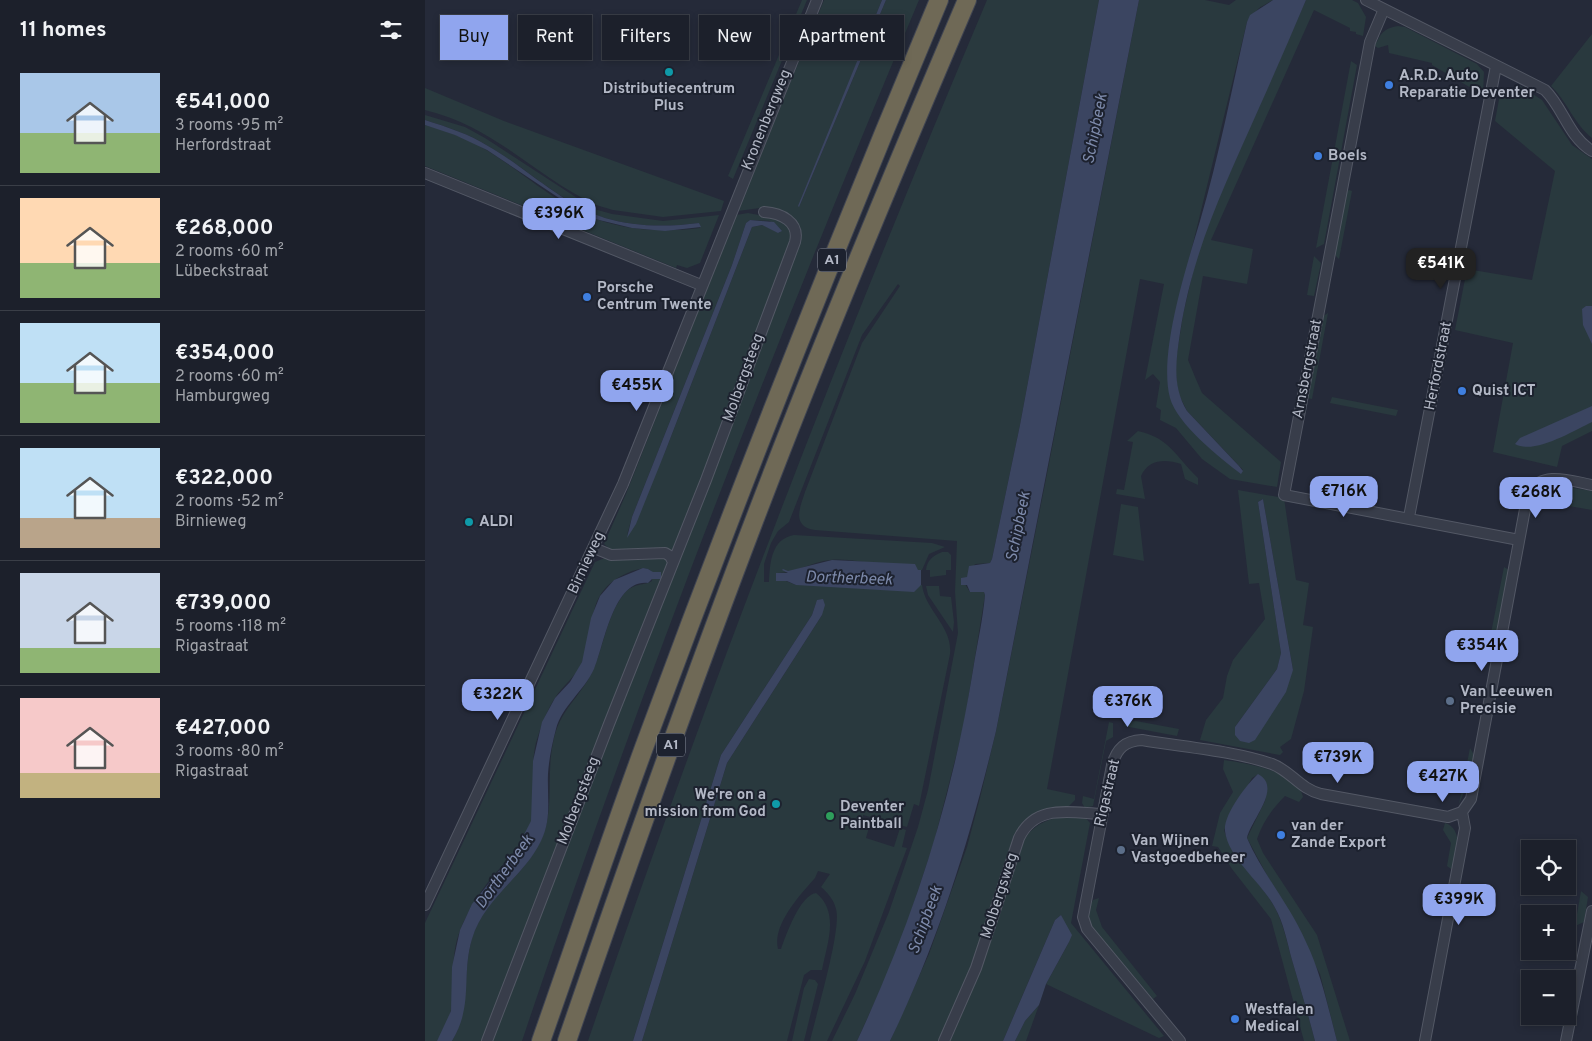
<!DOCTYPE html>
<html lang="en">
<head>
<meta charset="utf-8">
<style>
	body { margin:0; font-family:Overpass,sans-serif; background:#292d37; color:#f1f3f6; height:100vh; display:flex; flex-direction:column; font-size:19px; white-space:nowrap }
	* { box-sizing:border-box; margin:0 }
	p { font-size:16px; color:#a0a3a9 }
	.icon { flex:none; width:28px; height:28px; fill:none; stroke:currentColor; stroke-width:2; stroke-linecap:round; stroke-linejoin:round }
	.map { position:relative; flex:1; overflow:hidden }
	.drawer { display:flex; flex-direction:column; background:#1c202b; width:425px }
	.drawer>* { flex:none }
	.hud { position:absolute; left:15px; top:15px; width:475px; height:45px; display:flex; gap:10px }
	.controls { position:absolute; left:1096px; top:840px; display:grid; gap:10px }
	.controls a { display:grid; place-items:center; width:55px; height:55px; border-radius:0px; background:#1c202b; box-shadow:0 2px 8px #0003,0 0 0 1px #3a3e47; font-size:25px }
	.price { position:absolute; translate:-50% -42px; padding:0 11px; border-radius:10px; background:#90a5ee; color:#111; font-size:16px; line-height:32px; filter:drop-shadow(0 1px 2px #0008) }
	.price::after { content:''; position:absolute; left:50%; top:30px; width:15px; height:11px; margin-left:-8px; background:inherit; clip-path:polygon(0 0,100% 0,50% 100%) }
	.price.active { background:#222; color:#fff }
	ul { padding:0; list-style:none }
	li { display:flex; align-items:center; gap:15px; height:125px; padding:0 20px }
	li+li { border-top:1px solid #3a3e47 }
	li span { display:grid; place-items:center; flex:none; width:140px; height:100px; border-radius:0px; color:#555 }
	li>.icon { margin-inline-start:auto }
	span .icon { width:60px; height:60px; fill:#fffc; stroke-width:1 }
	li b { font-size:21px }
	h2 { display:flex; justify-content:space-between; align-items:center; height:60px; padding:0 20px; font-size:21px }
	.pill { padding:0 18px; border-radius:0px; background:#1c202b; box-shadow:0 2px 8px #0003,0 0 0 1px #3a3e47; font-size:18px; line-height:45px }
	.pill.active { background:#90a5ee; color:#111 }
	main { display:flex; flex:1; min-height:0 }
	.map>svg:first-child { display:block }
	.green { fill:#29393e; fill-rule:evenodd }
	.water { fill:#3b4561 }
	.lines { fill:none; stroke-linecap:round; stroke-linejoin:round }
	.street-casing { stroke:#535865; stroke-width:12 }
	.highway-casing { stroke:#404552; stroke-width:20 }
	.street { stroke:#383d4a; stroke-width:10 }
	.highway { stroke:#6f6956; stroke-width:18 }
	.culture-dot { fill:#0f9aa8; stroke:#1d222f; stroke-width:2 }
	.shop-dot { fill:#3f7fe0; stroke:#1d222f; stroke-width:2 }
	.service-dot { fill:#5c6f8a; stroke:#1d222f; stroke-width:2 }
	.leisure-dot { fill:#2e9e5b; stroke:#1d222f; stroke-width:2 }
	.labels { text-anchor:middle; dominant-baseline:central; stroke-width:4; stroke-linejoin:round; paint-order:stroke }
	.shield { fill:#1d222f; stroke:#868b99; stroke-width:1 }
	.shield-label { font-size:14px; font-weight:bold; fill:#b3b8c6 }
	.poi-label { font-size:15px; font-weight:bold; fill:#b3b8c6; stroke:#1d222f; text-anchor:start }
	.street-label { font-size:15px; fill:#b3b8c6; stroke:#1d222f }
	.water-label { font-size:16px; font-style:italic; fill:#7d8aab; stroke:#1d222f }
</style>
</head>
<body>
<main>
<section class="drawer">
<h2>11 homes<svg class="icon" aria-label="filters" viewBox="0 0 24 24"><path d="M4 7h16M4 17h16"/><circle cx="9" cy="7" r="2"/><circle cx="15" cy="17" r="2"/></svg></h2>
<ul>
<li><span style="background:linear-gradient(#a9c7e8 60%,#8fb573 0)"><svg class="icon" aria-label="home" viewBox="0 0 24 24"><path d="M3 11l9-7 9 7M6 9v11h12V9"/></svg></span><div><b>€541,000</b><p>3 rooms · 95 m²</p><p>Herfordstraat</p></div></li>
<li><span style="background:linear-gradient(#ffd9b3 65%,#8fb573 0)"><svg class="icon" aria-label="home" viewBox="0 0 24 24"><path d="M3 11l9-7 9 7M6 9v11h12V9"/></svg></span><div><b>€268,000</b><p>2 rooms · 60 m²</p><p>Lübeckstraat</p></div></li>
<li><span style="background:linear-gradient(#bfe0f5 60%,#8fb573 0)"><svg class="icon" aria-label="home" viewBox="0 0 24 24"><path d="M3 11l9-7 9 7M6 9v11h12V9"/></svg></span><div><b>€354,000</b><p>2 rooms · 60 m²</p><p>Hamburgweg</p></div></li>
<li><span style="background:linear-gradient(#bfe0f5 70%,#b9a48a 0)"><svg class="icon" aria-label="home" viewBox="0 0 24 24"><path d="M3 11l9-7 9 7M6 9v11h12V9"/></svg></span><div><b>€322,000</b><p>2 rooms · 52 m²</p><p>Birnieweg</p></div></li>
<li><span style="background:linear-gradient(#c9d6e8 75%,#8fb573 0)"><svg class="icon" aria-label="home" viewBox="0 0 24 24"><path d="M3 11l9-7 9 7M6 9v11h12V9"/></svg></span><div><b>€739,000</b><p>5 rooms · 118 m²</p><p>Rigastraat</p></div></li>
<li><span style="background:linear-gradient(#f6c9c9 75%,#c2b280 0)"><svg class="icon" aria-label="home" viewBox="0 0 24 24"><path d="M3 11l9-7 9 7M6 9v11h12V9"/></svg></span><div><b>€427,000</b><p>3 rooms · 80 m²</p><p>Rigastraat</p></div></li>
</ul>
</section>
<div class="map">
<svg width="1167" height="1041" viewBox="0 0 1167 1041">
	<rect width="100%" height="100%" fill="#252a39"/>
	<path class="green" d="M377,0H382L308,179L303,176Z
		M399,0H457L374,207L461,0H494C350,342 215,689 97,1041H65L374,231L335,208L313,211Z
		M562,0H674L595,425L567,559L565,563L550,564L542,578H536L545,592H559L560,595L539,725L509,842L473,951L432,1041H407L430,994L464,912L493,827L503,790L533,633L530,592L532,541L390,530C366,526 375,508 380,492L437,343L475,286L473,284L437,335L364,522L353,531L346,543L339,564V582H344C345,563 346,539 369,535L507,543L520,547L504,554L497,570C468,571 434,557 405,560C387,562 367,574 351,573V577L371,585H497C500,610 528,627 525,654L494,806L489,804L482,827L438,815V818L446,820L441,838L469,847L475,828L481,830L477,847L482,848L440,961L402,1041H385C391,1015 417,929 411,909C409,900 403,893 396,887L405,874L393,871L390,878C375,895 347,925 353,949H356C361,935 375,895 391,893C415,912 402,944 397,970H386L379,975L362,1041H217L302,763L397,615L391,603L387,615L296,755L208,1041H163C283,689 417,343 562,0Z
		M714,0H780L804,5L811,0H848L834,8L822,22L752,309L743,356L745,397L787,449L814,472L818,470L762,411L753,393L750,366L758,315L770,263L783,222L881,0H927L933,3L941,17L938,36L931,34V32L925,31V28L889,10L786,240L828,249L822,284L778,276L763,360L770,377L777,393L856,462L852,487L805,479L777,459L751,428L735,420L736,410L731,407L735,382L728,374L720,380L739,284L715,279L622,789L650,795V800L642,808C623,808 611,810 596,824L545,972L516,1041H465L504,954L542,847L555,798L571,731L620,484Z
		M973,26L980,27L1052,64L1059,72L1058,95L1007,65V63L964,53L963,45L953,48L950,46L949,41L952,42C956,31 962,28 973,26Z
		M1167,34V138C1149,124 1142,101 1126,86Z
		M926,61L932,65L899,244L891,248Z
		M1095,86L1117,100L1147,145L1167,159V431L1137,446L1132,467L1068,452L1088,343L1030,330L1042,269L1107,280L1130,171L1070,121L1075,94Z
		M0,88L79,121L299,201L296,211L238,217L188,210L171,205C108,175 72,128 0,110Z
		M0,115L40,127L60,138L169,209L187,214L238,221L294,215L275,263L262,268L252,265L251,268L0,166V125C22,131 44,139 63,151C99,173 139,211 180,222C211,231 243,232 275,228L274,223C243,227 210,227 180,218C137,204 102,168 63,146C44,134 22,127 0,120Z
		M924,190L927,191L914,259L909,254L921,192Z
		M323,213L359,220L369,232L251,550L246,552C229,545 207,549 188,552L179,544L201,494L311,215ZM325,220L345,221L355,233L337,225L327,227L240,452L202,535L207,517L307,265L321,223Z
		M889,256L896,263L889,296L882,295Z
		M903,313L887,399L882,398L897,317Z
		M907,397L973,410L971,416L905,403Z
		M713,431C745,438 751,457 773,478V485L760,479L756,464C740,459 724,459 716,476L720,499L691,494L692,489L699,490L708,442L702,441Z
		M1124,484L1167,491V510L1138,505L1139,499L1121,495L1112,498L1111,491Z
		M813,490L859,498L871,580L884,583L878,625L888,627L879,691L866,739L855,747L858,752L855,755L775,740L781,720L798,698L802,676L808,660L840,619L834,583L824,584ZM838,499L868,670L810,727L852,669L856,653L833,502Z
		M696,504L713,507L719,561L688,555Z
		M517,552H523L526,555V570H521V575L505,577V570H501C502,560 508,556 517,552Z
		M238,556L243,562L57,1041H27C46,1009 37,973 47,938C59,898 99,877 116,840C130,811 121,776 128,743C134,709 156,698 169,668C179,644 182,617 198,595C208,582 220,586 227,581V572C222,566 214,569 207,571C156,591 174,625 157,662C151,677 138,685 130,698C123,708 117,724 113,736C102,766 115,800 104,829C96,848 80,862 67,877C54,893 44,909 36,928C23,959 32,982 26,1010C24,1021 18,1032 12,1041H0V923L170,562L182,557Z
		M1079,567L1084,570L1072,635L1065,638Z
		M501,586H514L515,596L526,597L529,622L528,632L503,595Z
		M711,721L754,729L752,736L699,726L703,722Z
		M684,722L688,723V737L681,741L668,806L660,808L657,803L658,796L669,799Z
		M1045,748L1049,755L1043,790H1040L1034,804Z
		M799,760C820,763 873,771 878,797L874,802L860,796C847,809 838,822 832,839L838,853L892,935L925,1041H912L895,974L822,838L840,801L842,784L832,775L827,778L799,830C808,861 833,878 849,906C858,922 862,942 867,960C875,987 883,1014 890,1041H879L846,919L807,869L793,847L787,846L795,813L808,792L798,769Z
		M644,816L660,817L665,823L646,923L739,1036L734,1038L621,984L644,942L636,915L630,920L578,1041H525C542,1003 558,964 571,924C578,901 588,855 601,837C612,822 626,818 644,816Z
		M1020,823C1038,828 1034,857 1026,869L1022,866L1026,843L1018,830Z
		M1156,891L1163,897L1159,922L1150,926Z
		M674,898L671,910L677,927L732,996L728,999L666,926C663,917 663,908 668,900Z
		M384,979L390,980L393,984L379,1041H367L379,988Z
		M614,1005L601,1041H590L600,1021Z"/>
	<path class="water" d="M457,0H461L374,207L373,206Z
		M674,0H714L571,731C545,839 514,940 465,1041H432C488,921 527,801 548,670C552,645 558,619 560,595L559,592H545L542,585H536V578L542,577L544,566L565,563L567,559L595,425Z
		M848,0H881C866,36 850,72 834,108C800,185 768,249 755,333C751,361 747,386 762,411L814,466L818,471L816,474C795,458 752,424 745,398C733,353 762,265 775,221C794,156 807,88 822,22L825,15Z
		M0,120C22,127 44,134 63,146C102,168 136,204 180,218C210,227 243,227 274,223L276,227L240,231L207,228L170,219L146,206L62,150L30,135L0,125Z
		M325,220L349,222L357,231L353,233L337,225L327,227L240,452L211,524L202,538L207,517L307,265L321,223Z
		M1161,306H1167V344L1158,325L1157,309Z
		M1167,406V422C1148,431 1109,455 1090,444L1095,438Z
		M838,499L868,670L861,692L830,740L824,743L815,741L810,735V727L852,669L856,653L833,502Z
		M407,560L490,564L493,570H496V585L489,592L371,585L362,581H351V573H363L357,570L358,569L363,571Z
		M218,568L223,569L228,572H236V579H227L223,583C188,579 179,646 169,669C159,691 137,706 131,729C127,744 124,759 123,774C122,798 127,818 116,841C99,877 59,898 47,939C36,976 49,1005 27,1041H12L26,1011L27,967L35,930L47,904L91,850L106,821L108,761L117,722L130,698L145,682L157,662L166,618L175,596L189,580Z
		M398,599L400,605L397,615L302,763L217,1041H208L296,755L387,615L392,600Z
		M833,774C858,787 826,820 822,838C838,875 865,905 881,942C896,973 903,1007 912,1041H890C883,1014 875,987 867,960C862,942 859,923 849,906C836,882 803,858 800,831C798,815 822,784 833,774Z
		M636,915L647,935L644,942L621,984L614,1005L600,1021L590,1041H578L630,920Z"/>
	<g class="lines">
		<g class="street-casing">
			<path id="street" d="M941,0L1120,90C1139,109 1143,136 1167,151
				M959,9L945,42L942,58L859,495L1094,540
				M0,173L276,285
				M984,517L1071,66
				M169,548L186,555L240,553L245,556L248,562
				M0,905L198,484L392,0
				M62,1041L184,724L281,480L370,242C375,222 356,213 339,212
				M519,1041L551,968L594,838C611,803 646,813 678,814
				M755,1041L662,929L658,917L687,765C692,748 700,741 717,740C757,747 810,751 847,764C866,771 875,789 896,794L1023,817L1037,812L1046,799L1103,493C1118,470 1145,481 1167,485
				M1000,1041L1040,828L1037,812
				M1141,1041L1167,911"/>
		</g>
		<g class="highway-casing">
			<path id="highway" d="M116,1041C152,939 186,836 224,734C315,488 412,243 514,0
				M142,1041C210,843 280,646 356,451C415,300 478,150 542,0"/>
		</g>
		<use href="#street" class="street"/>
		<use href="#highway" class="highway"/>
	</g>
	<g class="culture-dot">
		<circle cx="244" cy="72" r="5"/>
		<circle cx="44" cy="522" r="5"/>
		<circle cx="351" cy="804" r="5"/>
	</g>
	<g class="shop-dot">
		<circle cx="964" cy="85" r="5"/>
		<circle cx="893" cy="156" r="5"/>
		<circle cx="162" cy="297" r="5"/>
		<circle cx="1037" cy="391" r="5"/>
		<circle cx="856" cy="835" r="5"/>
		<circle cx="810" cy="1019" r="5"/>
	</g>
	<g class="service-dot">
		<circle cx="1025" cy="701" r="5"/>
		<circle cx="696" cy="850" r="5"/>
	</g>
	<circle class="leisure-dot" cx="405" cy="816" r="5"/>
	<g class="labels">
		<g class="shield">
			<rect x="393" y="248.5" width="28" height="23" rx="4"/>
			<rect x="232" y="733.5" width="28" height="23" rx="4"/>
		</g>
		<g class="shield-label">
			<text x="407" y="260">A1</text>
			<text x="246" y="745">A1</text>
		</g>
		<g class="poi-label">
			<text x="974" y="76">A.R.D. Auto<tspan x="974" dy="17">Reparatie Deventer</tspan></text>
			<text x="244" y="89" text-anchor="middle">Distributiecentrum<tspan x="244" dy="17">Plus</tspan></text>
			<text x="903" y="156">Boels</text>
			<text x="172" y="288">Porsche<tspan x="172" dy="17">Centrum Twente</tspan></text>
			<text x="1047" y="391">Quist ICT</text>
			<text x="54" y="522">ALDI</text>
			<text x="1035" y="692">Van Leeuwen<tspan x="1035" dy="17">Precisie</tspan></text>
			<text x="341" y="795" text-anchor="end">We're on a<tspan x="341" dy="17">mission from God</tspan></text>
			<text x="415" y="807">Deventer<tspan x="415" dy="17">Paintball</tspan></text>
			<text x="866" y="826">van der<tspan x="866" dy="17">Zande Export</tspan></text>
			<text x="706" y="841">Van Wijnen<tspan x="706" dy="17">Vastgoedbeheer</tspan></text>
			<text x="820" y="1010">Westfalen<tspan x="820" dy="17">Medical</tspan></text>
		</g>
		<g class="street-label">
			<text transform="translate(342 120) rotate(-68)">Kronenbergweg</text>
			<text transform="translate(1014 366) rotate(-79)">Herfordstraat</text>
			<text transform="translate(883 369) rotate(-79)">Arnsbergstraat</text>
			<text transform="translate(319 378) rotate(-70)">Molbergsteeg</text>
			<text transform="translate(162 563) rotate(-65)">Birnieweg</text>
			<text transform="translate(683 793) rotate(-77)">Rigastraat</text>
			<text transform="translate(154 801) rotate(-69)">Molbergsteeg</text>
			<text transform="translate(575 896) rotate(-72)">Molbergsweg</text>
		</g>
		<g class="water-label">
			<text transform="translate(671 129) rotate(-79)">Schipbeek</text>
			<text transform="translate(594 527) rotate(-79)">Schipbeek</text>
			<text transform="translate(424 579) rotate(2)">Dortherbeek</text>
			<text transform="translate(80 872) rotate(-54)">Dortherbeek</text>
			<text transform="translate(501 920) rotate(-70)">Schipbeek</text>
		</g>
	</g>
</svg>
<div class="controls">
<a><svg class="icon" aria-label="locate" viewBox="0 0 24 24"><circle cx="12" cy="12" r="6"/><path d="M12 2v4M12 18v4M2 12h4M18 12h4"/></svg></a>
<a>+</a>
<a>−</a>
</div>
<b class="price" style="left:134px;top:240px">€396K</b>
<b class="price active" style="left:1016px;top:290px">€541K</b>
<b class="price" style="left:212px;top:412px">€455K</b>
<b class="price" style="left:919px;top:518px">€716K</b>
<b class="price" style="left:1111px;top:519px">€268K</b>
<b class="price" style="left:1057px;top:672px">€354K</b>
<b class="price" style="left:73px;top:721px">€322K</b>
<b class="price" style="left:703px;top:728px">€376K</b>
<b class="price" style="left:913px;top:784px">€739K</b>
<b class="price" style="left:1018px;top:803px">€427K</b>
<b class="price" style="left:1034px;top:926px">€399K</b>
<div class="hud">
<a class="pill active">Buy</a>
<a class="pill">Rent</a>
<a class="pill">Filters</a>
<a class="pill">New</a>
<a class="pill">Apartment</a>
</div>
</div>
</main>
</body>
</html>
